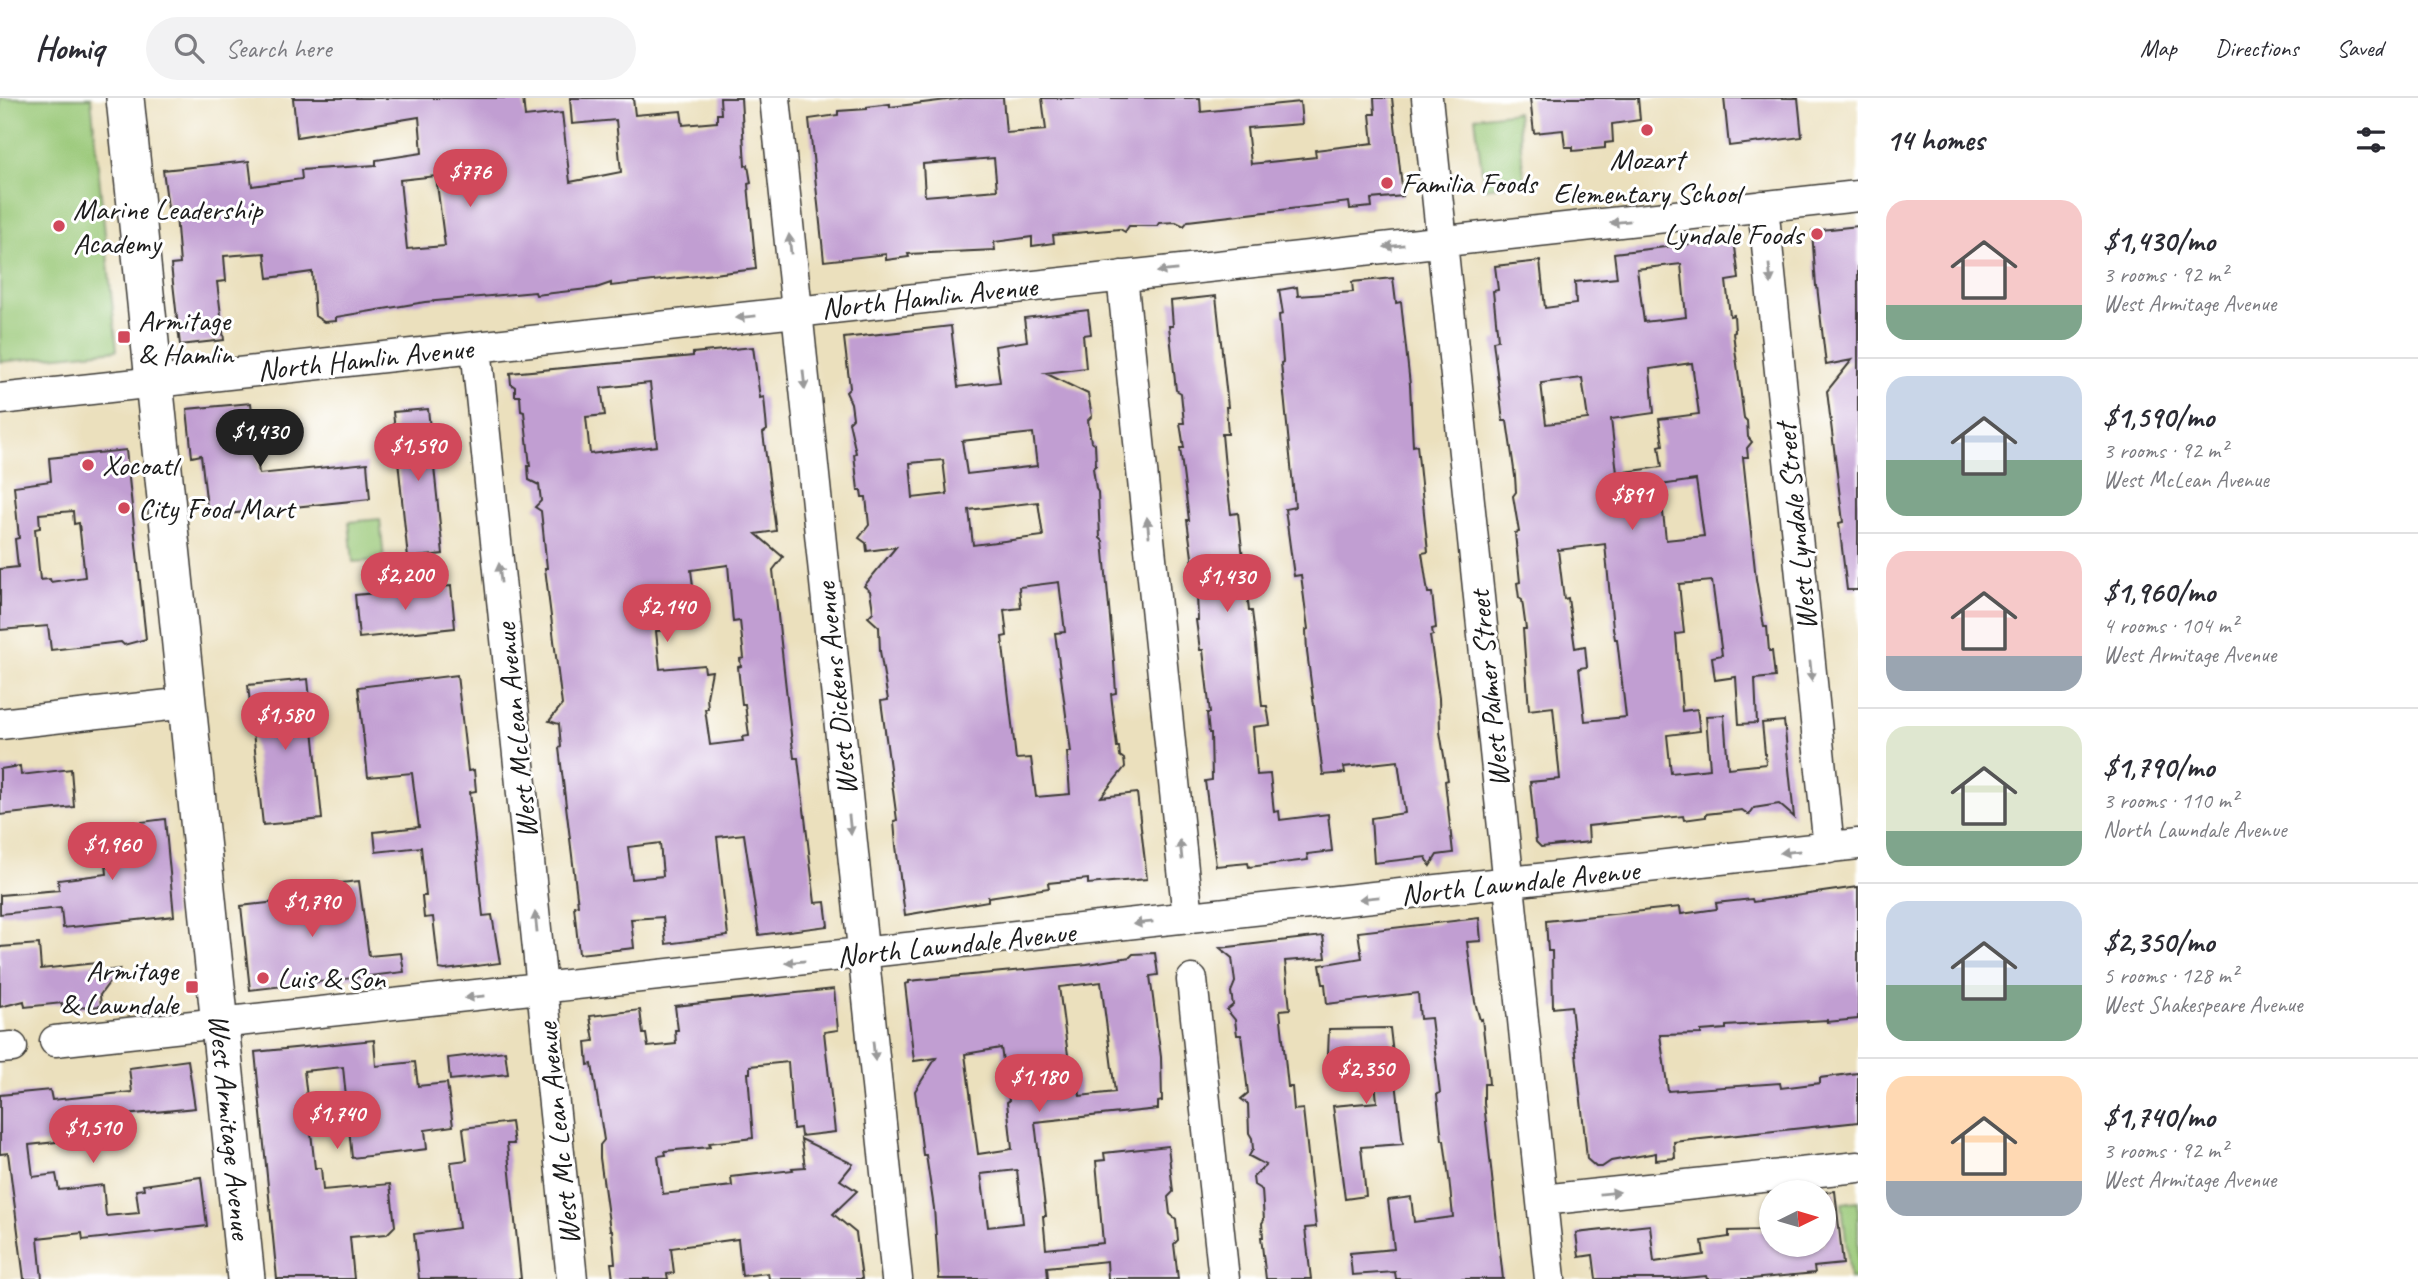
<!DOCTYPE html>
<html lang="en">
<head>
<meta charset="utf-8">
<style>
	body { margin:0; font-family:Caveat,sans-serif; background:#f2f2f3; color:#2b2b33; height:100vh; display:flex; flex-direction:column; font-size:26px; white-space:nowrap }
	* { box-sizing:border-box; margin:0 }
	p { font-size:23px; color:#7c7c81 }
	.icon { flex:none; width:38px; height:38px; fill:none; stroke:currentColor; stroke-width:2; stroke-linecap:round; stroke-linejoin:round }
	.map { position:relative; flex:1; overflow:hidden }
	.side { display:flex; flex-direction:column; background:#fff; width:560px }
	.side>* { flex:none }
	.needle { width:46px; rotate:85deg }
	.tools { position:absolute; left:1759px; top:1082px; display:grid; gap:14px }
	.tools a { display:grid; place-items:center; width:77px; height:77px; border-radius:50%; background:#fff; box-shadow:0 2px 5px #0004; font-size:35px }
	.price { position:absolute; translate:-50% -60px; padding:0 16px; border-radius:24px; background:#d1495b; color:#fff; font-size:23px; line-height:46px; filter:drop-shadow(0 2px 4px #0008) }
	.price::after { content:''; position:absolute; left:50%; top:42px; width:21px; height:16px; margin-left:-10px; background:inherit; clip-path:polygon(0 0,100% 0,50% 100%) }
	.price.selected { background:#222; color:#fff }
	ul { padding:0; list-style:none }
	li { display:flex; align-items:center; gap:21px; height:175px; padding:0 28px }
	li+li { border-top:2px solid #e1e1e2 }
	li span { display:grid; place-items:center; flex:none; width:196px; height:140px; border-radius:21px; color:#555 }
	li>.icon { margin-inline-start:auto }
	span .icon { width:84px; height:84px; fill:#fffc; stroke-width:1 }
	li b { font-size:30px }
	h2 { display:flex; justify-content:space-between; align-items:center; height:84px; padding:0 28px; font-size:30px }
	header { display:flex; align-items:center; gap:42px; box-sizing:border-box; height:98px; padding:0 35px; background:#fff; border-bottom:2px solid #e1e1e2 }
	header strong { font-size:33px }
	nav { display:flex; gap:38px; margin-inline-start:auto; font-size:24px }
	.search { width:490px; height:63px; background:#f2f2f3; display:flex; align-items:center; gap:18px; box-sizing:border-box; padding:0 24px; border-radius:38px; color:#7c7c81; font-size:26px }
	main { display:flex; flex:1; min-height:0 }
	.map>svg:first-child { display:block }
	.green { fill:#99c877; stroke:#5a724a; stroke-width:2 }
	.building { fill:#c19ed2; fill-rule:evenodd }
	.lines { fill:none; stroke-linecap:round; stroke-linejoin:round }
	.minor-casing { stroke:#3b3934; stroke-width:33 }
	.major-casing { stroke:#3b3934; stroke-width:40 }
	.minor { stroke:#fff; stroke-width:30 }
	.major { stroke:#fff; stroke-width:37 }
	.oneway { fill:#999 }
	.poi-dot { fill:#d1495b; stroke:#fff; stroke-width:2.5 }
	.labels { text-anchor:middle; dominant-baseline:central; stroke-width:6; stroke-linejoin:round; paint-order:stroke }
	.poi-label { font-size:30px; fill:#1c1c1c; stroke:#fff; text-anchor:start }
	.street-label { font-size:30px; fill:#1c1c1c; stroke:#fff }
</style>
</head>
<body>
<header>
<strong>Homiq</strong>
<div class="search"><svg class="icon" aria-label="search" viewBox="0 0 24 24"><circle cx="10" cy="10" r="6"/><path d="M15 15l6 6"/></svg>Search here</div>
<nav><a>Map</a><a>Directions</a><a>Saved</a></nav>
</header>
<main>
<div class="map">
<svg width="1858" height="1181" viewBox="0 0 1858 1181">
	<rect width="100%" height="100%" fill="#fff"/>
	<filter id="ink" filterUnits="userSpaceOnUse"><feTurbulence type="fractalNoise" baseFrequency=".0143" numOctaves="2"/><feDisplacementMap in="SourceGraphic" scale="14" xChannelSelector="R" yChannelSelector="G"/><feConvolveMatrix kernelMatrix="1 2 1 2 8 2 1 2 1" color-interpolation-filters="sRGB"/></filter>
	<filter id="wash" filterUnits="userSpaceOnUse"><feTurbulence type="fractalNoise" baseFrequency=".00686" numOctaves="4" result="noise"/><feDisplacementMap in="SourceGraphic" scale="28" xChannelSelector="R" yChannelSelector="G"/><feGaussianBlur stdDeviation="1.57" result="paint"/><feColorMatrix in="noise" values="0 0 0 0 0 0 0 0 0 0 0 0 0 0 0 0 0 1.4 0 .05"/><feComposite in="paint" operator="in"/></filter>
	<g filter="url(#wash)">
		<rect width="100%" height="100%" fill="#ebe0bd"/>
		<path class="green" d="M0,0H91L117,252L0,264Z
			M1517,14L1525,85L1484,90L1475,19Z
			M380,421L384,462L353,464L349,424Z
			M1858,1103V1181H1850L1842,1105Z"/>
		<g id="blocks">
			<path class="building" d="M293,0H523L525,19L562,15L570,84L621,74L616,22L572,26L570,0H633L635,17L681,13L683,27L717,24V16H721L720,0H741L745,68L748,67L751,85L748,86L756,171L611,188V185L596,190L536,197L535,194L425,204L336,219V223L324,224L315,218L312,174L268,180L265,155L224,158L226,183L217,184L224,242L180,247L171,167L180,166L176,117L169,118L163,72L249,63L252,88L302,81L301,72L376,67V62L422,55L419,19L297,39ZM436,78L445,148L407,151L400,82Z
				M963,0H1003L1006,35L1046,32L1042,0H1200L1201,14L1300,4L1302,26L1247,30L1251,66L1316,59L1315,52L1373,45L1370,16H1375L1374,0H1392L1403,98L1371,101L1372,109L1350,111L1349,104L1188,123L1184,128L1176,124L1159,125L1157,128H1129L1125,134L1120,131L1053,137L1054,145L1032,148V139L994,144L995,152L908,156L909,159L886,162V156L824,163L809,21L838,17V13L867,11V9L890,6V9ZM994,60L997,92L925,98L923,66Z
				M1530,0H1638L1640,22L1612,26L1613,44L1605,45V50L1573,53V49H1565L1563,32L1534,35Z
				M1724,0H1798L1802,39L1729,48Z
				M1858,128V492H1847L1839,425L1843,424L1827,293L1852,262L1826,267L1817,188H1816L1812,133Z
				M1734,141L1739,181L1726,183L1730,218L1734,217L1735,234L1733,235L1744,320L1747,323L1748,339L1752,344L1747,350L1748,359H1743L1756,481L1764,529H1767L1769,553H1772L1775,579L1755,581L1757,625L1739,626L1736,579L1715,582L1712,559L1722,557L1712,483L1679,486L1684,535L1676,536L1682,613L1697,611L1700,633L1667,637L1671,675L1710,671L1706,618L1724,617L1728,670L1766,666L1762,625L1784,623L1794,719L1779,706L1754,710L1749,717L1742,712L1706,716V719L1684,722L1683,718L1588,728L1589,744L1541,749L1536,744L1530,684L1560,681L1553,609L1529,612L1523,531H1526L1522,502L1519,500L1517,485L1520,484L1515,435L1519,434L1513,398L1516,394L1515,378L1507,323H1503L1493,243L1498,242L1493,193L1498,192L1495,168L1540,163L1545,210L1576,206L1575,184L1617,180L1614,155ZM1681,166L1686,219L1644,224L1637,171ZM1692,265L1699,316L1659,321L1663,347L1659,348L1662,369L1617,375L1611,321L1654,315L1650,271ZM1582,280L1588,321L1546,326L1541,285ZM1696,382L1704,438L1666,442L1660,387ZM1605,446L1613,530L1615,541H1617L1626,619L1585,623L1579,570L1587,569L1585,548L1575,550L1568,500L1564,501L1558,452Z
				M1393,180L1396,205L1401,204L1410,287L1413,348L1417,347L1428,454L1422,455L1428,495H1432L1436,530L1432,531L1433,537L1430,538L1439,600L1440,634L1448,682L1445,683L1453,755L1437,757L1430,768L1426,759L1374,765L1371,720L1405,715L1398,663L1344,669L1345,675L1323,677L1307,554L1306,532L1308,531L1301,477L1294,478L1285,411L1295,409L1281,265L1283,264L1279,217L1283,216L1279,192L1297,189L1298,198L1353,194L1352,184Z
				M1216,198L1228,309H1226L1228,336H1222L1225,369L1231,416L1238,415L1249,513H1252L1255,537L1262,608H1267L1270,627L1253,629L1257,677L1270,676L1274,714L1279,713L1280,722L1328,716L1332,753L1307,756L1308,762L1249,769L1248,765L1216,768L1205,683L1212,682L1211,635H1209L1207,615H1210L1203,552H1200L1196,522H1198L1197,496L1187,422H1189L1180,350H1184L1180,325H1184L1181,295L1176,292L1169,228H1173L1171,203Z
				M1088,212L1091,236L1083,237L1086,270L1045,275L1088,296L1092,318L1088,322L1091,344L1095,346L1096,367L1093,370L1096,391L1098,394L1100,440L1103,443L1114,564L1116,595L1111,596L1117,649H1119L1120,658L1124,661L1125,669L1101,699L1137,695L1147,781L1088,786V781L1048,785L1049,790L988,799V803L905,817L896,748L894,723L897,722L881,603L888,602L880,553L879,529L868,519L873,514L872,506L870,493L864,488L896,449L867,453L866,445L859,440L869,427L866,399H862L861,392H858L854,356L856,355L849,324L853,320L851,305L846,294L850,290L844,240L951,228L958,289L1000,284L995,248L1027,243L1024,220ZM1033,335L1037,368L967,376L962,343ZM943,362L947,396L913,400L910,365ZM1038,404L1043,438L973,447L969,412ZM1059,484L1065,534L1055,535L1071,654H1067L1070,696L1036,699L1031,660L1016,661L1002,539L1007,538L1004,512L1021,510L1019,489Z
				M753,249L760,300L764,299L767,332L763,335L776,433L756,436L783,459L773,472L791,636L794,660H798L815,805L825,804L828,828L759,837L744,736L717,739L728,838L666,846L663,819L631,821L634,850L579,856L574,808L578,807L559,650L561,649L559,626L549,623L562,607L545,470H547L541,413L535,409L541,403L539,387L529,382L528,368H530L524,314L521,313L520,298H515V289L511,286L510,275L693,258V255ZM650,285L657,348L590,356L586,319L605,317L601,290ZM728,467L733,524L740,523L744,560L740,561L741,568L738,569L742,606H745L749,638L742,639L743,643L710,647L705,611H708L707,599L712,573L705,574L704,567L660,571L656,533L698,529L691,472ZM660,745L663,778L632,781L628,749Z
				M251,305L259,376L367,365L370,401L208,418L201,357L192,359L187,311Z
				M428,311L443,456L408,460L393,314Z
				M126,352L146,541L124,547L121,544L51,552L48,528L0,532V471L18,469L15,441L19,440L14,388L51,383L49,360ZM73,413L74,426L79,425L85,479L51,484L50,481L40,482L35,431L40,430L39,416Z
				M451,488L455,530L359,540L355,497Z
				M457,577L468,673L474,672L476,693L470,694L483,818L492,817L500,865L445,872L439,871L433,819L424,820L422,798H426L421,749L376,754L374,734L419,729L412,675L368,679L358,589Z
				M308,581L322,721L263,727L248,587Z
				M20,668L21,677L71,671L74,709L0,717V671Z
				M165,721L174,818L63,830L61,810L0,816V797L59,792L58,782L107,776L102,729Z
				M359,783L369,858L401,855L404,874L250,892L241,808L302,801L301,789Z
				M1858,789V921L1827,924V922L1726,928V931L1701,933V936L1660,937L1668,993L1780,985L1781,990L1820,985V980L1858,975V1024L1674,1044L1675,1060L1656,1062V1055L1611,1063L1602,1069H1596L1587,1061L1586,1050L1571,908L1553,910L1552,853H1548L1546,823L1680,809L1681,816L1717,811L1716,805L1752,801L1753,804Z
				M1479,820L1481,843L1467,844L1475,904L1480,922L1482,921L1487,964L1489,986H1484V1005L1503,1181H1396L1395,1174L1352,1177L1350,1155L1394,1151L1388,1102L1411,1099L1414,1124L1453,1119L1449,1080L1444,1042H1442L1437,996L1440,995L1431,920L1420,921L1418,895L1327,906L1325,886H1323L1320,867L1362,860L1358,834Z
				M1323,838L1326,860L1285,863L1290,911L1280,912L1288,989H1292L1294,1012L1303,1011L1316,1129L1305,1130L1311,1181H1266L1261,1139H1263L1262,1125L1264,1122L1262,1092L1254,1087L1253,1079L1266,1067L1249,1058L1253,1051L1252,1040L1249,1035L1248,1006L1241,1001L1248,995L1241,937H1237L1235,922L1227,912L1233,907L1231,894L1235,884L1232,860L1220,850Z
				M39,846L41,871L96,865L97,874L119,871L100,897L101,908L62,911V905L25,909L24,903L0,909V849Z
				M1155,855L1158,877L1150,878L1161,959L1162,1003L1158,1004V1011L1035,1024L1046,1118H1043L1046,1151L1103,1145L1096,1063L1105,1062L1104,1055L1168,1048L1173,1094L1168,1099L1170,1116L1176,1121L1178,1142L1174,1146L1178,1181H1108L1107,1163L1047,1169L1048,1181H939L934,1110L926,1057H923L915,993L936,960L914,963L905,886L909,885V883L1087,866L1130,859L1133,856ZM1101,884L1115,994L1080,998L1077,971L1070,972L1059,889ZM1001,950L1009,1003L1007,1004L1012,1051L978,1056L965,956ZM1017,1072L1023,1125L988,1129L981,1076Z
				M834,891L838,932L824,934L835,1034L801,1038L800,1030L793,1031L788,964L750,968V975H748L753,1040L709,1045L710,1049L665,1053L666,1057L658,1058L663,1096L732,1088L731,1079L793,1072L792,1070L805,1069L801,1041L853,1066L840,1082L857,1093L833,1116L856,1135L862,1181H769L768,1175L742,1178L738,1141L671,1150L674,1175L667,1176L668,1181H613L611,1165H615L612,1132H610L600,1060V1047L604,1042L592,966L588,967L586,944L594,943L590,918L640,912L643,936H646L648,949L676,946L675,932H678L675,908Z
				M1390,930L1403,1046L1361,1049L1366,1098L1345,1101L1333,1008L1377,1004L1372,952L1328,957L1329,931Z
				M374,942L376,968L415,964L418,988L447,985L453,1028L425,1032L427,1051L352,1060L343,969L304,973L315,1070H321L323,1092L390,1086L395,1128L387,1136L350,1139L354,1181H277L255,954Z
				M505,953L508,976L450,982L448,960Z
				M188,962L195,1010L54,1024L56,1044L29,1047L33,1079L56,1076L59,1092L103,1087L106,1118L139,1115L136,1092L144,1091L143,1087L201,1079L207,1128L83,1142L82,1135L38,1140L42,1181H24L8,1055L0,1056V997L50,992L52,1002L132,994L129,970Z
				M511,1024L514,1046H507L521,1181H419L414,1136L459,1130L451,1064L467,1062L463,1030Z
				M1835,1093L1843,1166L1814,1169L1815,1175L1751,1181H1707L1706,1178L1674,1181H1596L1593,1157L1579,1159L1576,1135L1650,1127L1654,1164L1704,1157L1702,1143L1729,1139V1133L1771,1132V1146H1824V1094Z"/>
		</g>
	</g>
	<g filter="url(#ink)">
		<use href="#blocks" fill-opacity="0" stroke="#3b3934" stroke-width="2"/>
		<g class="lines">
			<g class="minor-casing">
				<path id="minor" d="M775,0L897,1181
					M1427,0L1550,1181
					M1763,108L1829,750
					M1122,178L1188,820
					M476,249L572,1181
					M0,301L1858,98
					M0,626L187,605
					M1192,882L1224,1181
					M55,943L1858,746
					M0,950L12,949
					M1542,1102L1858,1069"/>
			</g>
			<g class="major-casing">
				<g id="major">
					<path id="s1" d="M125,0L246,1181"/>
				</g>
			</g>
			<use href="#minor" class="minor"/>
			<use href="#major" class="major"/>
		</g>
		<defs><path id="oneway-solid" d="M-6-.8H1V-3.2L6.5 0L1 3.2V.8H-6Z" transform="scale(1.75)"/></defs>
		<g class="oneway">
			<use href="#oneway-solid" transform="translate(1620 124) rotate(174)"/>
			<use href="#oneway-solid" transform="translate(790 146) rotate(-96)"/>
			<use href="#oneway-solid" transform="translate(1394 148) rotate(174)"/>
			<use href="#oneway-solid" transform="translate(1167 173) rotate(174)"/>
			<use href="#oneway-solid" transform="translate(1770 176) rotate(84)"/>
			<use href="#oneway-solid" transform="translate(746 219) rotate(174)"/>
			<use href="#oneway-solid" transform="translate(804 282) rotate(84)"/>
			<use href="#oneway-solid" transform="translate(1148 429) rotate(-96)"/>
			<use href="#oneway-solid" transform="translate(500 475) rotate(-96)"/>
			<use href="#oneway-solid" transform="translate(1811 573) rotate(84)"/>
			<use href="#oneway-solid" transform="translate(850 727) rotate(84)"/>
			<use href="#oneway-solid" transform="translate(1181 752) rotate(-96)"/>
			<use href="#oneway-solid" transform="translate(1790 754) rotate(174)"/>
			<use href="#oneway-solid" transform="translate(1369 800) rotate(174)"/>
			<use href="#oneway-solid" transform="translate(536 824) rotate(-96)"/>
			<use href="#oneway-solid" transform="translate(1143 825) rotate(174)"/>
			<use href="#oneway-solid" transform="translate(795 864) rotate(174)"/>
			<use href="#oneway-solid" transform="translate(475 899) rotate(174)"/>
			<use href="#oneway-solid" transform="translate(874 953) rotate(84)"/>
			<use href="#oneway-solid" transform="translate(1610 1095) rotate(-6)"/>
		</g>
	</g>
	<g class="poi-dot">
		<circle cx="1647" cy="32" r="7"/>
		<circle cx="1387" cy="85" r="7"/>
		<circle cx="59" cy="128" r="7"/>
		<circle cx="1817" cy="136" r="7"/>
		<rect x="117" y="232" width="14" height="14" rx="3.5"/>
		<circle cx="88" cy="367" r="7"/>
		<circle cx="124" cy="410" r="7"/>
		<circle cx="263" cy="880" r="7"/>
		<rect x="185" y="882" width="14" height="14" rx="3.5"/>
	</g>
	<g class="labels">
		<g class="poi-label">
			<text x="1647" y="61" text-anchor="middle">Mozart<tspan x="1647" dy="34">Elementary School</tspan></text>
			<text x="1401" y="85">Familia Foods</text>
			<text x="73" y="111">Marine Leadership<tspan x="73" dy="34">Academy</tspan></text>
			<text x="1803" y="136" text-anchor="end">Lyndale Foods</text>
			<text x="138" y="222">Armitage<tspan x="138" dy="34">&amp; Hamlin</tspan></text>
			<text x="102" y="367">Xocoatl</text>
			<text x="138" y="410">City Food Mart</text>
			<text x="178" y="872" text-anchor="end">Armitage<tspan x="178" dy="34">&amp; Lawndale</tspan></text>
			<text x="277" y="880">Luis &amp; Son</text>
		</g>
		<g class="street-label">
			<text transform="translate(929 199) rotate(-6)">North Hamlin Avenue</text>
			<text transform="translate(365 261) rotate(-6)">North Hamlin Avenue</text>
			<text transform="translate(1796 429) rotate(-96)">West Lyndale Street</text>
			<text transform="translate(836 591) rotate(-96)">West Dickens Avenue</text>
			<text transform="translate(1489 591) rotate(-96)">West Palmer Street</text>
			<text transform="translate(516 633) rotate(-96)">West McLean Avenue</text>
			<text transform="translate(1520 784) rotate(-6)">North Lawndale Avenue</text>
			<text transform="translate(956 846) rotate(-6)">North Lawndale Avenue</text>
			<text stroke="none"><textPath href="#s1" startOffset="1034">West Armitage Avenue</textPath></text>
			<text transform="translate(558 1036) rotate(-96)">West Mc Lean Avenue</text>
		</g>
	</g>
</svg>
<div class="tools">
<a><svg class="needle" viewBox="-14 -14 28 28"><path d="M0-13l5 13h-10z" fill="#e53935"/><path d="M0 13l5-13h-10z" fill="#7c7c81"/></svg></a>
</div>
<b class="price" style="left:470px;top:111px">$776</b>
<b class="price selected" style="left:260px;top:371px">$1,430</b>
<b class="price" style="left:418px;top:385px">$1,590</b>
<b class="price" style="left:1632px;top:434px">$891</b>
<b class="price" style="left:405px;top:514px">$2,200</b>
<b class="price" style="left:1227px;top:516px">$1,430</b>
<b class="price" style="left:667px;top:546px">$2,140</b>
<b class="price" style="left:285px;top:654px">$1,580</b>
<b class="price" style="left:112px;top:784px">$1,960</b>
<b class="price" style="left:312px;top:841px">$1,790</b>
<b class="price" style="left:1366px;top:1008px">$2,350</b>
<b class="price" style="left:1039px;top:1016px">$1,180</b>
<b class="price" style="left:337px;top:1053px">$1,740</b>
<b class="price" style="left:93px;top:1067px">$1,510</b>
</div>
<section class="side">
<h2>14 homes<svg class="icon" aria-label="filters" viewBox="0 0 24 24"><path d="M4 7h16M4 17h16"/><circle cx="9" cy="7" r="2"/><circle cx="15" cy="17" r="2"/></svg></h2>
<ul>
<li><span style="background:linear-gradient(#f6c9c9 75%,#7fa58c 0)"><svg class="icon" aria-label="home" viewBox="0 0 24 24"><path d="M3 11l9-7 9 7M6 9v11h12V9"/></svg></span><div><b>$1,430/mo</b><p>3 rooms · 92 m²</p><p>West Armitage Avenue</p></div></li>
<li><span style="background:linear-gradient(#c9d6e8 60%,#7fa58c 0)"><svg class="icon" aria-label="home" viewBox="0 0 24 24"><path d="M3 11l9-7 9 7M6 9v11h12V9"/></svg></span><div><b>$1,590/mo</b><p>3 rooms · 92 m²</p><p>West McLean Avenue</p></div></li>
<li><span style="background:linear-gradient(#f6c9c9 75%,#9aa5b1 0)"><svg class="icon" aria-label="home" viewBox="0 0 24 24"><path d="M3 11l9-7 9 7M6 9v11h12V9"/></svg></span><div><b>$1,960/mo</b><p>4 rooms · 104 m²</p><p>West Armitage Avenue</p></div></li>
<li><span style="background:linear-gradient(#dfe7d0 75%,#7fa58c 0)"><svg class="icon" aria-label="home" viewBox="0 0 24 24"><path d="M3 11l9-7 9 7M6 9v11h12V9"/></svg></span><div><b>$1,790/mo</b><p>3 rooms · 110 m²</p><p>North Lawndale Avenue</p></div></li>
<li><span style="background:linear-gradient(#c9d6e8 60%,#7fa58c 0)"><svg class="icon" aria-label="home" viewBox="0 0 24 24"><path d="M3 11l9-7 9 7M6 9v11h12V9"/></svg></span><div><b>$2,350/mo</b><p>5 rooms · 128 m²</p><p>West Shakespeare Avenue</p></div></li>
<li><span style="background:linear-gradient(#ffd9b3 75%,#9aa5b1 0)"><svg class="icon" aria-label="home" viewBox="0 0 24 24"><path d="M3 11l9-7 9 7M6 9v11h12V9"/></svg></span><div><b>$1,740/mo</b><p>3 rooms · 92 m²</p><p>West Armitage Avenue</p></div></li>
</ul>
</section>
</main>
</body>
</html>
